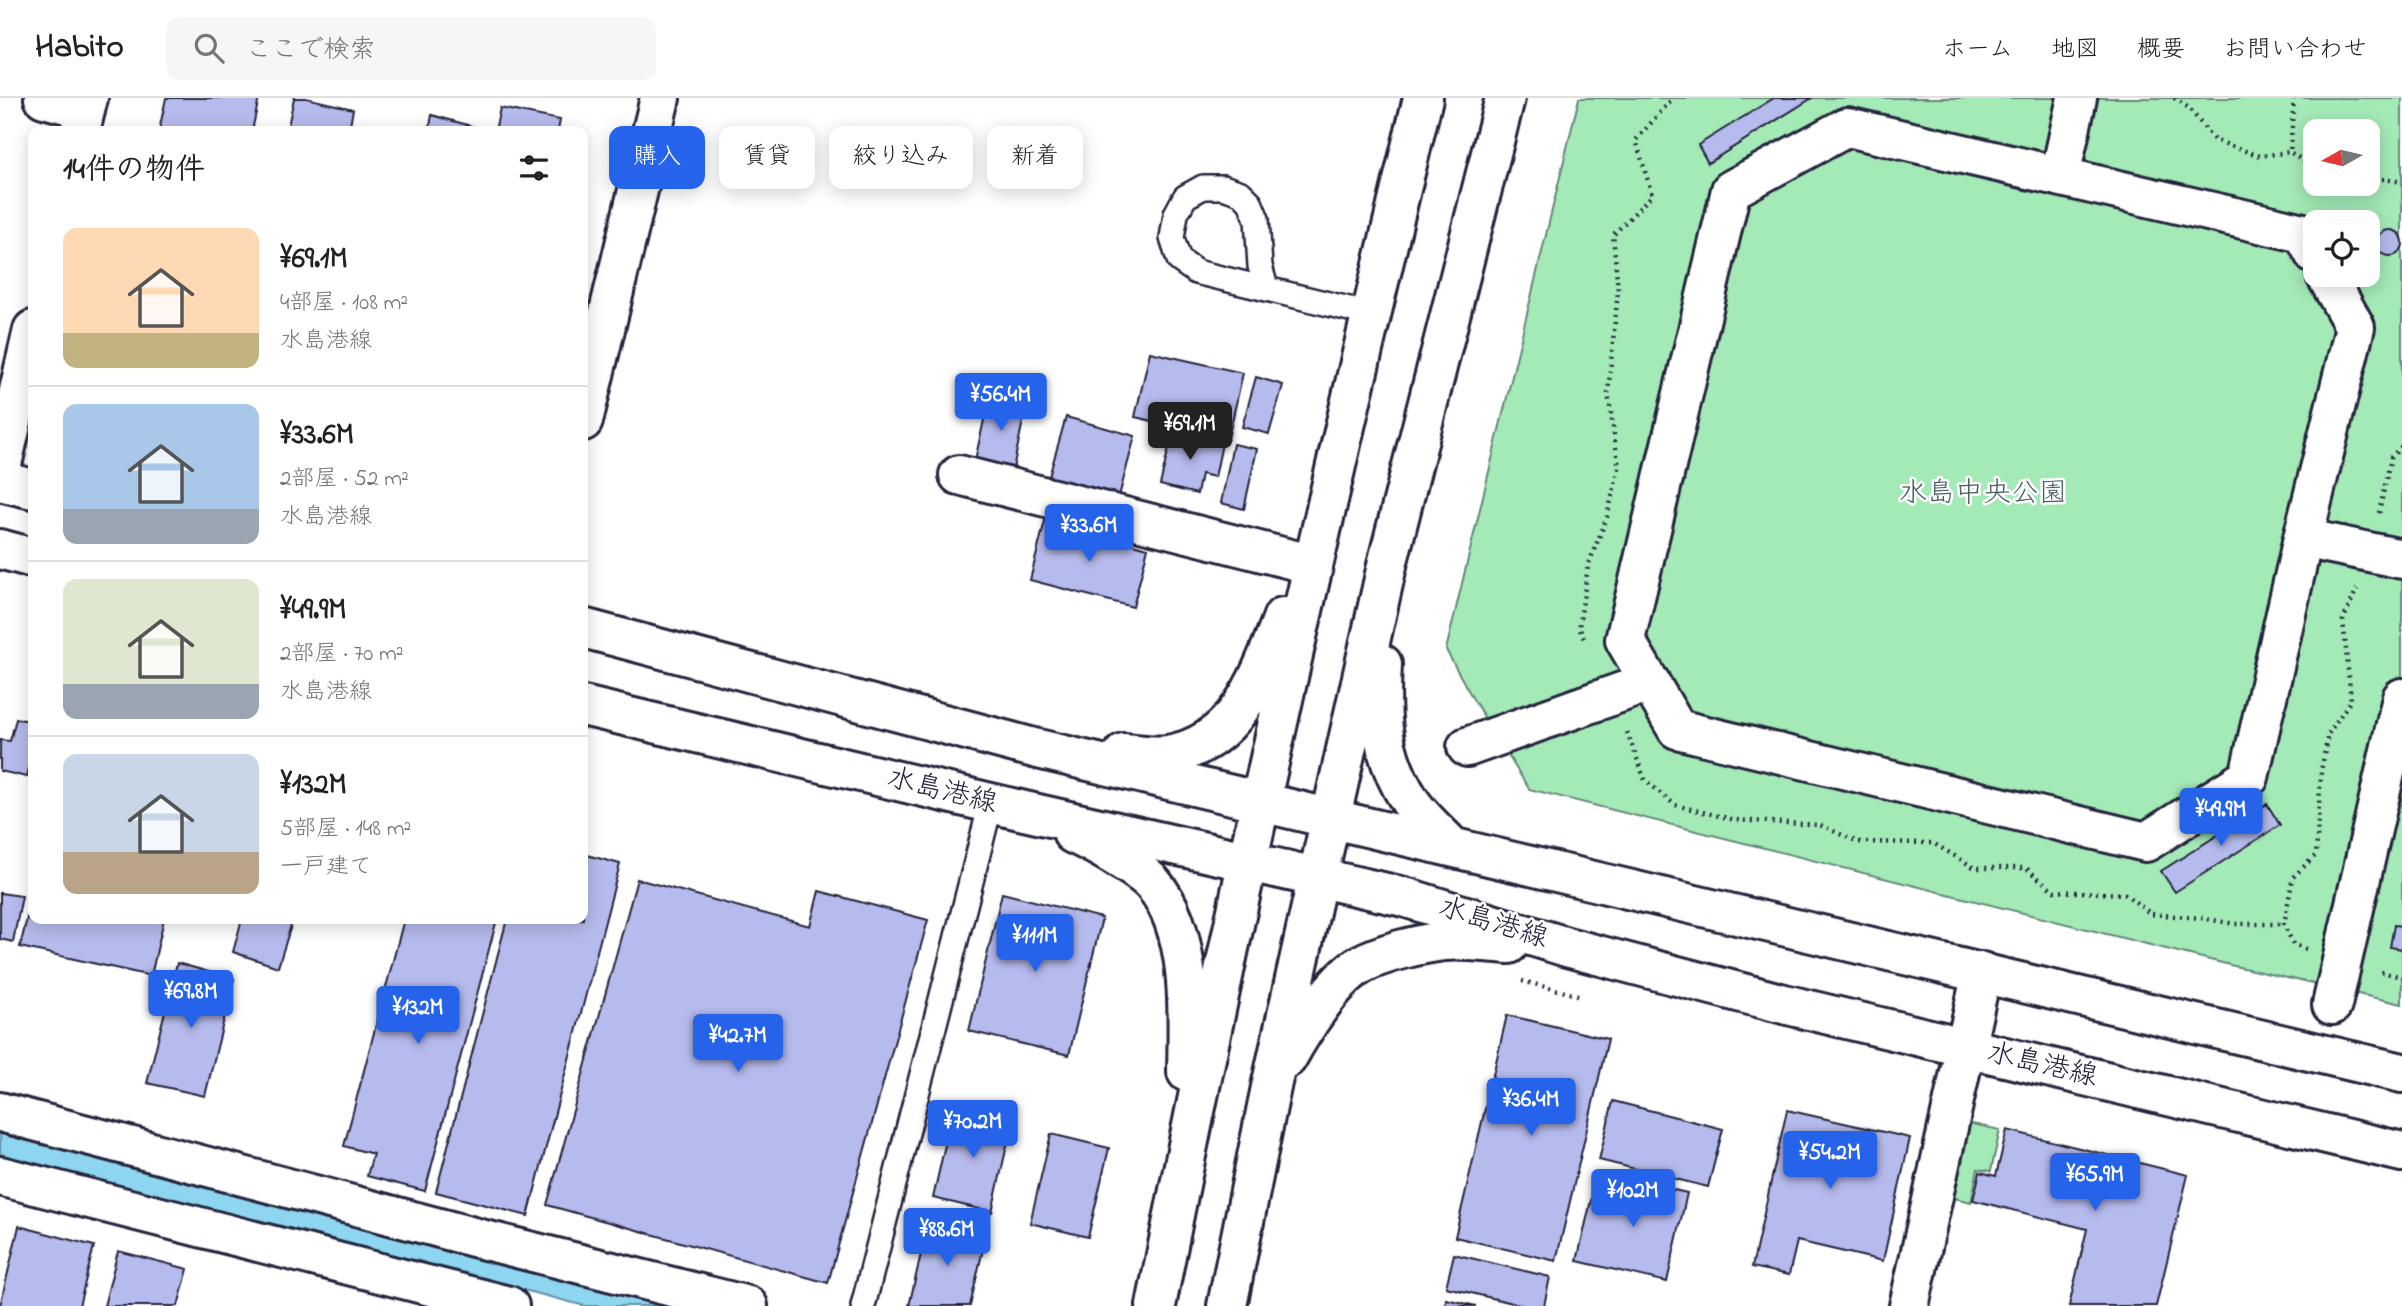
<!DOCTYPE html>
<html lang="ja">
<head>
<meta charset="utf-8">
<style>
	body { margin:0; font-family:"Indie Flower","Klee One",sans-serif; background:#f6f6f6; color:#222; height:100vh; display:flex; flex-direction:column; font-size:26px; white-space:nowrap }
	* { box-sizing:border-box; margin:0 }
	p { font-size:23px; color:#767676 }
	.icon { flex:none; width:38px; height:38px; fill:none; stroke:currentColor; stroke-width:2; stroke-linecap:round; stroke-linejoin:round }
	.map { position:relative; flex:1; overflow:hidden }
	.drawer { position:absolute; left:28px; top:28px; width:560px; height:798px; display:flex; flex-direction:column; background:#fff; border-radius:14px; box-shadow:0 4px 18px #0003 }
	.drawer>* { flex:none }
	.banner { position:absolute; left:609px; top:28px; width:665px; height:63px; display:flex; gap:14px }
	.needle { width:46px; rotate:262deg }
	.tools { position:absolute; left:2303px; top:21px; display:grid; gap:14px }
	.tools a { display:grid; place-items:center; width:77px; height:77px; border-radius:14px; background:#fff; box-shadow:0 4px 18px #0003; font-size:35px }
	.price { position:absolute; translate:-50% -60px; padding:0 16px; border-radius:7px; background:#2563eb; color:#fff; font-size:23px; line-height:46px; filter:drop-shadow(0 2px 4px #0008) }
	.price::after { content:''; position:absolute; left:50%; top:42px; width:21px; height:16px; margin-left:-10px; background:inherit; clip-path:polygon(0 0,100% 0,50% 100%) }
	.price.active { background:#222; color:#fff }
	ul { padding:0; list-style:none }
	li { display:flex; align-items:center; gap:21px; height:175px; padding:0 35px }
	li+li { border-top:2px solid #e0e0e0 }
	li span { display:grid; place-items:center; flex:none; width:196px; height:140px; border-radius:14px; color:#555 }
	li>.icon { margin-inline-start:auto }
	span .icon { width:84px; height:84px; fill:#fffc; stroke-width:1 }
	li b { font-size:30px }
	h2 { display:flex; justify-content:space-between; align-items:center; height:84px; padding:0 35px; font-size:30px }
	.chip { padding:0 24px; border-radius:14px; background:#fff; box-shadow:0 4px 18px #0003; font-size:24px; line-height:63px }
	.chip.active { background:#2563eb; color:#fff }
	header { display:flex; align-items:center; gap:42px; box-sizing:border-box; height:98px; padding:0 35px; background:#fff; border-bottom:2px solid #e0e0e0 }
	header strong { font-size:33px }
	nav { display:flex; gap:38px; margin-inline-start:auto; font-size:24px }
	.search { width:490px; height:63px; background:#f6f6f6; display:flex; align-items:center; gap:18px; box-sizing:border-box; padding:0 24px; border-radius:14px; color:#767676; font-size:26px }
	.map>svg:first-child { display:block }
	.green { fill:#a4eab7; stroke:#638679; stroke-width:2; fill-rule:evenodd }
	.water { fill:#8ed6ef; stroke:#638ea7; stroke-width:2 }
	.building { fill:#b6bbed; stroke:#22223b; stroke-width:2 }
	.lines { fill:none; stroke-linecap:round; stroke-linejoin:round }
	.lane-casing { stroke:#22223b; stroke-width:28 }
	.street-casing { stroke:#22223b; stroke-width:44 }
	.secondary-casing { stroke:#22223b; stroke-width:44 }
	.path { stroke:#22223b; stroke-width:4.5; stroke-dasharray:2 5; stroke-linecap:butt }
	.lane { stroke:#fff; stroke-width:23 }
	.street { stroke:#fff; stroke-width:38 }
	.secondary { stroke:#fff; stroke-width:38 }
	.labels { text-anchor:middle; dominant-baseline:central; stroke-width:5; stroke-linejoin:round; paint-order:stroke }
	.park-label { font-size:28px; fill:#495e60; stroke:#fff }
	.street-label { font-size:28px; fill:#22223b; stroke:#fff }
</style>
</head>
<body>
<header>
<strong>Habito</strong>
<div class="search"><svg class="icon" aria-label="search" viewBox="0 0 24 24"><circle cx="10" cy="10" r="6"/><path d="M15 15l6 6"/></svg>ここで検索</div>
<nav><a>ホーム</a><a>地図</a><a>概要</a><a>お問い合わせ</a></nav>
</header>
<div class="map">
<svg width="2402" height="1208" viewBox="0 0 2402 1208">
	<rect width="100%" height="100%" fill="#fff"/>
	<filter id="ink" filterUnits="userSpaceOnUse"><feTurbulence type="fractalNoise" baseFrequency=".0143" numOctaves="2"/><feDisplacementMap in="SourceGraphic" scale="14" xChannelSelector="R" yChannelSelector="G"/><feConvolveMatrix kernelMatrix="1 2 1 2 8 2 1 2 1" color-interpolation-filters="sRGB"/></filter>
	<g filter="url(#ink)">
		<path class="green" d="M1579,0H2402V906L2230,867L1529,691L1473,601L1446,552ZM2315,33H2368V86H2315ZM2315,124H2368V177H2315Z
			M1963,1024L2000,1032L1991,1073L1978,1071L1971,1104L1946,1098Z"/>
		<path class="water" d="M0,1033L679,1208H585L0,1056Z"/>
		<path class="building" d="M166,0H259L252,33H159Z
			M294,0H306L353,11L349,33H287Z
			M1774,0H1812L1708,65L1698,47Z
			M500,10L560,22L558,33H495Z
			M432,17L489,33H429Z
			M2377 145a13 13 0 1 1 26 0a13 13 0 1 1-26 0Z
			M1150,254L1243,275L1228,341L1135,319Z
			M1256,279L1283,287L1269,336L1242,329Z
			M989,300L1026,308L1013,371L975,362Z
			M1066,319L1135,338L1118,402L1048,382Z
			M1173,332L1222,346L1215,379L1201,376L1197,396L1160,387Z
			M1233,346L1257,351L1244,411L1221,405Z
			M1045,423L1148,450L1133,509L1030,482Z
			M16,621L33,623V650L27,679L0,673V642L10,643Z
			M2267,706L2280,727L2175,794L2161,773Z
			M583,756L620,766L528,1118L436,1094L507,821H583Z
			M637,781L810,828L819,793L928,822L828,1185L547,1107Z
			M0,795L22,798L13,844L0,841Z
			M33,795V821H164L151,878L20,849Z
			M1002,795L1102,820L1069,957L969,933Z
			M242,821H293L278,869L233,854Z
			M404,821H497L425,1093L367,1078L373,1056L344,1048Z
			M2394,827L2402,828V851L2390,849Z
			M177,865L234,881L205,998L147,985Z
			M1507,917L1608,941L1556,1163L1455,1139Z
			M1613,1003L1723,1031L1708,1089L1599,1062Z
			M953,1011L1012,1025L992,1114L933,1100Z
			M1787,1012L1910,1040L1883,1163L1797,1143L1789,1177L1752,1169Z
			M2007,1032L2188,1077L2156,1208H2069L2087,1131L1973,1102L1980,1074L1996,1078Z
			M1051,1036L1109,1050L1088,1139L1030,1125Z
			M1614,1078L1687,1095L1667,1184L1577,1163L1593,1094L1609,1098Z
			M928,1125L986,1138L970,1208H909Z
			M19,1128L94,1148L79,1208H0Z
			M118,1153L188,1171L178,1208H104Z
			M1454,1156L1550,1179L1544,1208H1525L1446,1189Z
			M1446,1201L1476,1208H1445Z"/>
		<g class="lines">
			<g class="lane-casing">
				<path id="lane" d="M1266,190L1260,168L1257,121L1250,104L1241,95L1223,89H1203L1185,99L1176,116L1172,140L1179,162L1196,174L1370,216
					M863,1208L991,705"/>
			</g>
			<g class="street-casing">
				<path id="street" d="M44,0L85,11
					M2060,78L2077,0
					M2315,157L2303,135L1847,29L1731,92L1625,542L1677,631L2146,744L2249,679L2303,440L2355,229L2326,177
					M583,323L660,0
					M959,377L1306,465
					M2303,440L2402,461
					M1467,649L1650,584
					M2332,907L2402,600
					M0,1014L481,1141L748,1208
					M0,1078L509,1208
					M1909,1208L1982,874"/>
			</g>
			<g class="secondary-casing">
				<path id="secondary" d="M80,33L88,0
					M0,375L33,232
					M0,383L33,391
					M0,451L33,460
					M583,530L1034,650L2402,975
					M1382,566C1379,619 1381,658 1410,703C1421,720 1438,734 1451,748
					M583,608L1020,712L1404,799L1567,849L1784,906L2402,1054
					M1124,655C1138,656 1153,659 1167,657C1238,646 1260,578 1283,519
					M1073,736C1092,744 1142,772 1154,787C1193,834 1188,917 1187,974
					M1287,960C1302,933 1333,883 1360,867C1381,855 1420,846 1444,843C1465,841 1488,845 1509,846
					M1156,1208C1235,804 1326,400 1423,0
					M1227,1208L1271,989L1388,463L1505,0"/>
			</g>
			<path class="path" d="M2174,0L2189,10L2214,42L2260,58L2290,54
				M2294,0L2290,54L2315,71
				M2368,82L2384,81L2402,84
				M2379,415L2391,359L2402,348
				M1584,540L1579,530L1588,468L1607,419L1619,370L1608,295L1618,192L1613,137L1652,97L1636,42L1673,0
				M1627,634L1645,682L1675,707L1735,722L1820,727L1858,744L1933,745L1975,770H2026L2054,793L2125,796L2151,816L2201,820L2235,826H2284
				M2306,851L2293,846L2284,826L2293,779L2316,757L2321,673L2328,636L2351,602L2343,522L2357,491
				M2381,874L2402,879
				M1522,883L1581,898"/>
			<use href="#lane" class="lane"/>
			<use href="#street" class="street"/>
			<use href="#secondary" class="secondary"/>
		</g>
	</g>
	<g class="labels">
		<g class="park-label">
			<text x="1983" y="396">水島中央公園</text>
		</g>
		<g class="street-label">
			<text transform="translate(942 694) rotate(14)">水島港線</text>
			<text transform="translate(1493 826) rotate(17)">水島港線</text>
			<text transform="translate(2042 968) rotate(13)">水島港線</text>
		</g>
	</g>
</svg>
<div class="tools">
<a><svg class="needle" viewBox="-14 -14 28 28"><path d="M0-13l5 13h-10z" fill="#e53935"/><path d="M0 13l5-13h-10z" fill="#767676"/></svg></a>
<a><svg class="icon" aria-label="locate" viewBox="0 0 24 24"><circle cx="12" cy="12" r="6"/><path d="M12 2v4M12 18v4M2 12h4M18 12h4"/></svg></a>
</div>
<b class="price" style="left:1001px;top:335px">¥56.4M</b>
<b class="price active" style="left:1190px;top:364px">¥69.1M</b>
<b class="price" style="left:1089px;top:466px">¥33.6M</b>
<b class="price" style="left:2221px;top:750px">¥49.9M</b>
<b class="price" style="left:1035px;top:876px">¥111M</b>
<b class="price" style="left:191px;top:932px">¥69.8M</b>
<b class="price" style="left:418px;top:948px">¥132M</b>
<b class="price" style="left:738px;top:976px">¥42.7M</b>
<b class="price" style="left:1531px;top:1040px">¥36.4M</b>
<b class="price" style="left:973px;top:1062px">¥70.2M</b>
<b class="price" style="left:1830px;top:1093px">¥54.2M</b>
<b class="price" style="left:2095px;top:1115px">¥65.9M</b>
<b class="price" style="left:1633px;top:1131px">¥102M</b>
<b class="price" style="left:947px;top:1170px">¥88.6M</b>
<div class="banner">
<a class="chip active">購入</a>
<a class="chip">賃貸</a>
<a class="chip">絞り込み</a>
<a class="chip">新着</a>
</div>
<section class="drawer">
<h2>14件の物件<svg class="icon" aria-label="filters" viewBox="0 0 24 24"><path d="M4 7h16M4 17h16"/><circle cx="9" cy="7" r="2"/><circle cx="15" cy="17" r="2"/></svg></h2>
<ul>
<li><span style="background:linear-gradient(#ffd9b3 75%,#c2b280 0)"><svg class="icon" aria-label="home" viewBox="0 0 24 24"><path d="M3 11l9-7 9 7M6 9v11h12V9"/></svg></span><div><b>¥69.1M</b><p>4部屋 · 108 m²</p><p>水島港線</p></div></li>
<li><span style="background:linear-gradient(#a9c7e8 75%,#9aa5b1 0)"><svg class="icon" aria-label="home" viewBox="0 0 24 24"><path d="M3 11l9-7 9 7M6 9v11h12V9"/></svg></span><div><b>¥33.6M</b><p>2部屋 · 52 m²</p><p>水島港線</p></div></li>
<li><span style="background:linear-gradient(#dfe7d0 75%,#9aa5b1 0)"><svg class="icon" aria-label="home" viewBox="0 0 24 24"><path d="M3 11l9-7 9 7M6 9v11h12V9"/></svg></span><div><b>¥49.9M</b><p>2部屋 · 70 m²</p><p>水島港線</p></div></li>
<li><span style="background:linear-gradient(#c9d6e8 70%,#b9a48a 0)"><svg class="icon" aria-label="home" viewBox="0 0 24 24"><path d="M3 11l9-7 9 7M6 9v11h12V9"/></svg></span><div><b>¥132M</b><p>5部屋 · 148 m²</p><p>一戸建て</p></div></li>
</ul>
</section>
</div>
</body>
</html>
